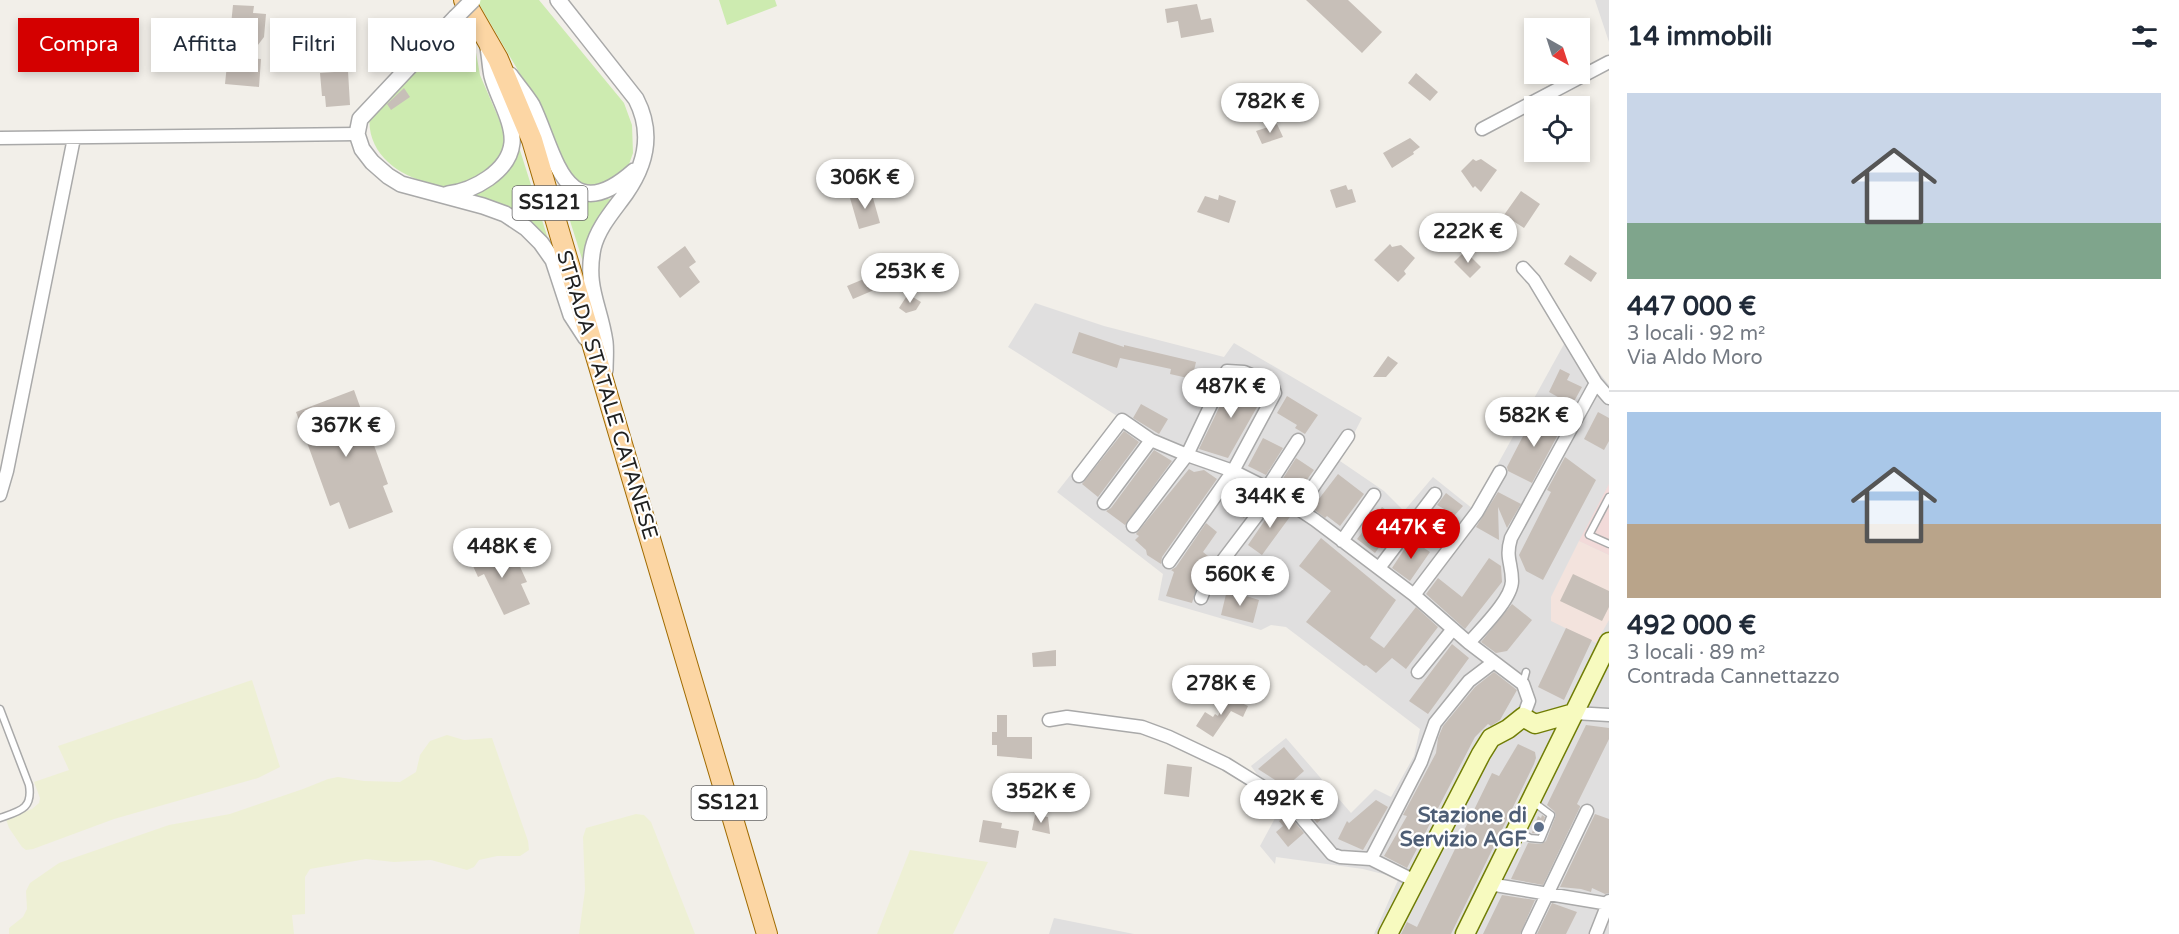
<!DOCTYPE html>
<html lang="it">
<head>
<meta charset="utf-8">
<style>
	body { margin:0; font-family:"Varela Round",sans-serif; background:#f6f6f7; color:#1f2937; height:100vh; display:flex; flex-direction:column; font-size:22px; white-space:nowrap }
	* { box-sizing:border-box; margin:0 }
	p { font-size:20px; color:#747a83 }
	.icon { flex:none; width:33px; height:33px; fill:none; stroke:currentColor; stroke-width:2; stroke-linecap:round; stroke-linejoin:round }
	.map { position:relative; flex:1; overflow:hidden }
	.side { display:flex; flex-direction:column; background:#fff; width:570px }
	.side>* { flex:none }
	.banner { position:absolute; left:18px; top:18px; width:570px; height:54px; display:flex; gap:12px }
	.needle { width:39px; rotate:141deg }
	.controls { position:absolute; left:1524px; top:18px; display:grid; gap:12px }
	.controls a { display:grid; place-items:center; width:66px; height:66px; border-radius:0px; background:#fff; box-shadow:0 3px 9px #0003; font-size:30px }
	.price { position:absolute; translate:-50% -51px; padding:0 14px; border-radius:21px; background:#fff; color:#222; font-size:20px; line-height:39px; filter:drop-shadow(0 2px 3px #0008) }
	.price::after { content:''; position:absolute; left:50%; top:36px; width:18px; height:14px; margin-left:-9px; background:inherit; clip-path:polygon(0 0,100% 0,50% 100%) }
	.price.active { background:#d40000; color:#fff }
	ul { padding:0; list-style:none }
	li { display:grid; align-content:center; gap:12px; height:318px; padding:0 18px }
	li+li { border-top:2px solid #e0e1e3 }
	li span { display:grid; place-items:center; height:186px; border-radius:0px; color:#555 }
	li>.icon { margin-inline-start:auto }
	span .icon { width:108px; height:108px; fill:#fffc; stroke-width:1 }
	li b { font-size:26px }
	h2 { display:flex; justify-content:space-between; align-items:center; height:72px; padding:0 18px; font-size:26px }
	.tag { padding:0 21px; border-radius:0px; background:#fff; box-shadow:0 3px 9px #0003; font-size:21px; line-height:54px }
	.tag.active { background:#d40000; color:#fff }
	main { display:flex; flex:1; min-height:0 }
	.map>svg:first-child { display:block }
	.residential { fill:#e0dfdf }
	.commercial { fill:#f2dad9 }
	.military { fill:#f3e3dd }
	.farmland { fill:#eef0d5 }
	.grass { fill:#cdebb0 }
	.building { fill:#c7bfb8 }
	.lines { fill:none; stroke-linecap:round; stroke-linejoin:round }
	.service-casing { stroke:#a9a9a9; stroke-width:9 }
	.minor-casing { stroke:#a9a9a9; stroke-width:15 }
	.tertiary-casing { stroke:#a9a9a9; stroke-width:18 }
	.secondary-casing { stroke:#707d05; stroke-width:21 }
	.primary-casing { stroke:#a06b00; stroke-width:22 }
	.service { stroke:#fff; stroke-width:6 }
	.minor { stroke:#fff; stroke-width:12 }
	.tertiary { stroke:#fff; stroke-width:15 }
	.secondary { stroke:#f7fabf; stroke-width:18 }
	.primary { stroke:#fcd6a4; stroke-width:20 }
	.tertiary-bridge-casing { stroke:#a9a9a9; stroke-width:18; stroke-linecap:butt }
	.tertiary-bridge { stroke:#fff; stroke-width:15 }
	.service-dot { fill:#5c6f8a; stroke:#fff; stroke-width:2 }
	.labels { text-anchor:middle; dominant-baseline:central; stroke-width:4.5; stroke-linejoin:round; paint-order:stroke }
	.shield { fill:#fff; stroke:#646464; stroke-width:1.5 }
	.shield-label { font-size:20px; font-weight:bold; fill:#222 }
	.street-label { font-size:21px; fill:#222; stroke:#fff }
	.service-label { font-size:21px; font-weight:bold; fill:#4e5e75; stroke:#fff; text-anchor:end }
</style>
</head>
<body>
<main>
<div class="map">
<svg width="1609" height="934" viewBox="0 0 1609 934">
	<rect width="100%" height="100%" fill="#f2efe9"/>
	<path class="residential" d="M1595,0H1609V42Z
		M1035,303L1104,326L1224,357L1234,343L1362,418L1340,461L1384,491L1404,511L1433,477L1473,509L1569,335L1609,385V934H1374L1399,878L1363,869L1276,857L1275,864L1260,846L1281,807L1251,766L1286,738L1351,813L1375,789L1391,797L1414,756L1420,729L1286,627L1271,625L1261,630L1158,600L1163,574L1057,492L1117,416L1008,347Z
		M1054,918L1134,934H1049Z"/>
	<path class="commercial" d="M1609,484V555L1579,541Z"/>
	<path class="military" d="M1579,541L1609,555V620L1596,643L1551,621V597Z"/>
	<path class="farmland" d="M252,680L280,767L258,778L114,819L33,849L26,850L22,847L9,828L6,819L32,809L39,803L40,798L34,782L69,770L58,746Z
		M447,735L464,740L492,738L528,841L529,850L520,856H497L479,860L474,867L467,870L431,860L394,862L366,859L310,869L305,877V914L292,915L294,934H9V928L23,917L27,909L26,891L30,883L59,863L169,825L230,814L303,789L328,779L338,777L364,781L400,782L416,772L420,755L430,741Z
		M636,814L644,815L651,822L695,934H579L585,890L583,837L586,828Z
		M910,850L988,862L953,934H877Z"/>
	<path class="grass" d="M480,0H539L624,103L632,125L633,153L628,167L616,180L589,189L566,173L540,108L478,2Z
		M719,0H775L777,6L727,25Z
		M460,19L475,47L480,75L505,133C505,146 498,166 486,173C481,176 475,178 469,180C464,182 457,187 452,187C445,188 436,185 429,183C396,175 365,151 370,114Z
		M518,147H519L549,242L473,198L474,196L489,186Z
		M562,187C578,207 593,201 614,198L583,262L560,189Z"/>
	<path class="building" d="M1306,0H1348L1382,32L1362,53Z
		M1197,4L1201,20L1211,18L1214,32L1181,38L1178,21L1167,23L1165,9Z
		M233,5L254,6L253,13L266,14L264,37L248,58L261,59L259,87L225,84Z
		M391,35L409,52L398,64L380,47Z
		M348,71L350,105L326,107L325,96H322L320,73Z
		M1416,73L1438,92L1430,101L1408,83Z
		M404,88L410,97L391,110L387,104Z
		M1277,124L1283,137L1262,144L1256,131Z
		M1410,138L1420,147L1413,152L1414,154L1392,168L1383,153Z
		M1473,159L1476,161L1481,159L1497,170L1481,192L1475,186L1473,188L1461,171Z
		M1346,185L1348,190L1352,189L1356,202L1336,208L1330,190Z
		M871,191L880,223L859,229L850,198Z
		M1521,191L1540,204L1524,228L1504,215Z
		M1219,195L1236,201L1229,223L1197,212L1205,196L1218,200Z
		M1390,244L1392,247L1401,245L1415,258L1404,271L1406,274L1398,282L1374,260Z
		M685,246L696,262L689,267L700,282L680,298L657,267Z
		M1465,251L1481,267L1470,278L1454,262Z
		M1570,255L1597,273L1591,282L1564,264Z
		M895,266L902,285L884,292L881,287L853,299L847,286Z
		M908,294L921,302L916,310L906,313L899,308Z
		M1079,332L1124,347V345L1196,362L1192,379L1170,374L1171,369L1120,358L1117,368L1072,353Z
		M1388,356L1398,363L1386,377H1373Z
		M1560,369L1570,374L1567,380L1582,387L1572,405L1549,392Z
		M1232,381L1265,393L1228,458L1199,449Z
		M354,390L388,484L383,486L393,512L349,529L339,502L330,506L296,412Z
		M1287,396L1318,415L1305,434L1295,428L1297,425L1277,413Z
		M1141,404L1168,419L1159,434L1133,418Z
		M1598,412L1609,418V441L1604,450L1584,439Z
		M1535,413L1562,427L1532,483L1508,471L1507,467Z
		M1124,431L1139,442L1098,497L1082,484Z
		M1263,438L1283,448L1266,475L1248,466Z
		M1154,450L1172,461L1125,525L1106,511L1111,508Z
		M1565,457L1596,480L1543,580L1526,571L1519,555L1551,492L1547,490Z
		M1296,458L1314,470L1298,492L1280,483Z
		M1189,469L1194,472L1204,470L1217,479L1162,557L1161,564L1147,555L1146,550L1135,540L1139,536L1136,534Z
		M1338,474L1364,494L1340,526L1327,516L1325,518L1312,508Z
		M1238,484L1262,495L1244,518L1222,501L1230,489L1232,491Z
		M1498,492L1521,504L1507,528L1498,507L1499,540L1476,527Z
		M1446,493L1463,506L1455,515L1437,505Z
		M1276,504L1292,514L1262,555L1248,545Z
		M1382,507L1399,519L1375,553L1357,539Z
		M1206,523L1217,532L1203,552L1213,560L1200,577L1192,603L1166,596L1174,572L1171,570L1176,567Z
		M1321,538L1396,600L1370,638L1384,648L1416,607L1438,627L1406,669L1392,658L1376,673L1366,665L1364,666L1306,622L1331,591L1299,566Z
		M1411,539L1430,552L1410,581L1392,568Z
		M496,545L505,566L517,560L527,582L521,584L530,604L504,615L484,574L478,577L469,557Z
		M1489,558L1501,566L1502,582L1465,629L1426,594L1438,578L1462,597Z
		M1573,574L1609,591V607L1602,621L1560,601Z
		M1227,590L1259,600L1253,623L1221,615Z
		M1512,604L1532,620L1507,651L1496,653L1481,642Z
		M1566,628L1592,640L1564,700L1538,687Z
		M1452,644L1469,658L1428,714L1409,701Z
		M1056,650V666L1033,667L1032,653Z
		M1494,672L1517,690L1500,720L1491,726L1488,724L1475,737L1407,868L1384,856L1407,816L1403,815L1436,753L1438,738L1443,726L1475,687Z
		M1227,696L1248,706L1243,717L1231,711L1213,737L1196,726L1205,712L1213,717L1215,714L1218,716Z
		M997,715H1007V737H1032V759L997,756V745H992V732H997Z
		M1586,725L1609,728V739L1577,804L1580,806V807L1543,885L1511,879L1528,843L1541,844L1546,841L1556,815L1554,811L1547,805Z
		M1518,744L1535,752L1536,758L1534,764L1451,934H1401L1407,922L1417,927L1492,773L1499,776Z
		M1284,747L1304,771L1286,787L1258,769Z
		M1167,764L1192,767L1189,797L1164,794Z
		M1318,786L1336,807L1317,823L1300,803V801Z
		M1376,800L1388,807L1363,850L1338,839L1347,821L1349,823Z
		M1288,814L1304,833L1288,847L1276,832L1283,826L1279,821Z
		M1595,814L1609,819V893L1605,894L1592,888L1591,892L1581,889L1560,887Z
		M1035,815L1048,817L1050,834L1032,830Z
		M1542,815L1545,817L1538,833H1532L1538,816L1541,818Z
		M983,820L1002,823L1001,828L1019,831L1016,848L979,842Z
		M1502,895L1535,900L1520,934H1483Z
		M1552,903L1577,912L1566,934H1537Z"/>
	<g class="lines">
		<g class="service-casing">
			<path id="service" d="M1609,497L1589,535L1609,544
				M1523,683L1526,672
				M0,709L29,785C33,809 20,811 0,818
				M1519,832L1530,838L1541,839L1551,815L1532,801"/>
		</g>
		<g class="minor-casing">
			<path id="minor" d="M1482,129L1609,62
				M0,138L357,134
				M1523,268L1534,280L1596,383L1609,398
				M1079,476L1122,420L1151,440L1187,455L1233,471L1267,488L1315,520L1414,595L1469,643L1523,684L1529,701L1523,717
				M1267,488L1298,440
				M0,495L7,471L74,138
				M1104,503L1151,440
				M1298,509L1348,436
				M1133,526L1187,455L1227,371L1244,372L1272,384L1275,393L1233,471L1169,562
				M1342,541L1374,495
				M1379,568L1435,494
				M1414,595L1477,512L1500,472
				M1201,598L1208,580L1274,493
				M1469,643C1481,629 1512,599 1512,581C1512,563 1505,558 1511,538L1596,383
				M1418,672L1453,629
				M1574,713L1609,715
				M1049,720L1067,717L1142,727L1169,737L1226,764L1289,803L1332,854L1340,857L1371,859L1415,881
				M1371,859L1421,762L1435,723L1469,681L1494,662
				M1489,884L1609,904
				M1528,934L1587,811
				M1596,934L1609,901"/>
		</g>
		<g class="tertiary-casing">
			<path id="tertiary" d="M558,0L636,99C653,132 647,163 626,193C614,210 598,227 593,248C585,288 600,306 605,342C606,351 605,361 605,370
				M456,17L360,119L357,134L362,149L372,162L388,176L401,184L483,206L505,214L526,228L541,243L553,260L571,315L586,338
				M510,75C517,85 526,95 532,105C555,152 564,233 634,171
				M448,194C473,191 509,172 512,143C514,122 497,96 492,76C490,67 490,58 488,48"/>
		</g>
		<g class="secondary-casing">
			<path id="secondary" d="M1388,934L1481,754L1491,738L1508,729L1523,717L1535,724L1574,713
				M1465,934L1609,642"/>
		</g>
		<g class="primary-casing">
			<path id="primary" d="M464,0L498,59L532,140L767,934"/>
		</g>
		<use href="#service" class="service"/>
		<use href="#minor" class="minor"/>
		<use href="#tertiary" class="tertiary"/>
		<use href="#secondary" class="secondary"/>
		<use href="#primary" class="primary"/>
		<g class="tertiary-bridge-casing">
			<path id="tertiary-bridge" d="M456,17L473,0"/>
		</g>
		<use href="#tertiary-bridge" class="tertiary-bridge"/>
	</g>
	<circle class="service-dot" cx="1539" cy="827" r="6"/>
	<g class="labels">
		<g class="shield">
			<rect x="512.5" y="186" width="75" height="34" rx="4.5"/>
			<rect x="691.5" y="786" width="75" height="34" rx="4.5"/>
		</g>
		<g class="shield-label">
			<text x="550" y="203">SS121</text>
			<text x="729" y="803">SS121</text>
		</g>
		<g class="street-label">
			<text transform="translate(607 395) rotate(73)">STRADA STATALE CATANESE</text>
		</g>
		<g class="service-label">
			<text x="1527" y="815">Stazione di<tspan x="1527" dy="24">Servizio AGF</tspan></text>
		</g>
	</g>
</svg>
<div class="controls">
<a><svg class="needle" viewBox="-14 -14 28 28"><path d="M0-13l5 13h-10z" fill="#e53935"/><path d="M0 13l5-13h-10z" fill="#747a83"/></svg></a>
<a><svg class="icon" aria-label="locate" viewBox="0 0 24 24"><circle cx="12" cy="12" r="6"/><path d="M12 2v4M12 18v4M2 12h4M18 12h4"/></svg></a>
</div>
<b class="price" style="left:1270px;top:134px">782K €</b>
<b class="price" style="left:865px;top:210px">306K €</b>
<b class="price" style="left:1468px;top:264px">222K €</b>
<b class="price" style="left:910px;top:304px">253K €</b>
<b class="price" style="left:1231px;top:419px">487K €</b>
<b class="price" style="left:1534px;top:448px">582K €</b>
<b class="price" style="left:346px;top:458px">367K €</b>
<b class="price" style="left:1270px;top:529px">344K €</b>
<b class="price active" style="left:1411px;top:560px">447K €</b>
<b class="price" style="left:502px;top:579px">448K €</b>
<b class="price" style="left:1240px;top:607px">560K €</b>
<b class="price" style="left:1221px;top:716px">278K €</b>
<b class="price" style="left:1041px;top:824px">352K €</b>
<b class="price" style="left:1289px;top:831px">492K €</b>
<div class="banner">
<a class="tag active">Compra</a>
<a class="tag">Affitta</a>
<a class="tag">Filtri</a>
<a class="tag">Nuovo</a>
</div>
</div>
<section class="side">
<h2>14 immobili<svg class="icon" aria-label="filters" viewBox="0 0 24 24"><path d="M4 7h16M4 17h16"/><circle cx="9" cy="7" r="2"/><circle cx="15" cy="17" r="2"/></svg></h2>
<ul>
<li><span style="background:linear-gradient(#c9d6e8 70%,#7fa58c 0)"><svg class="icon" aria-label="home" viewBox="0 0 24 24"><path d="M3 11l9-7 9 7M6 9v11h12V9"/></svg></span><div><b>447 000 €</b><p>3 locali · 92 m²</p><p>Via Aldo Moro</p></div></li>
<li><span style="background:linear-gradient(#a9c7e8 60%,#b9a48a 0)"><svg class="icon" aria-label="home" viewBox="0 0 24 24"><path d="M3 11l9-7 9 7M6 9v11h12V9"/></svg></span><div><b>492 000 €</b><p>3 locali · 89 m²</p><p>Contrada Cannettazzo</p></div></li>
</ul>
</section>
</main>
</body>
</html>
